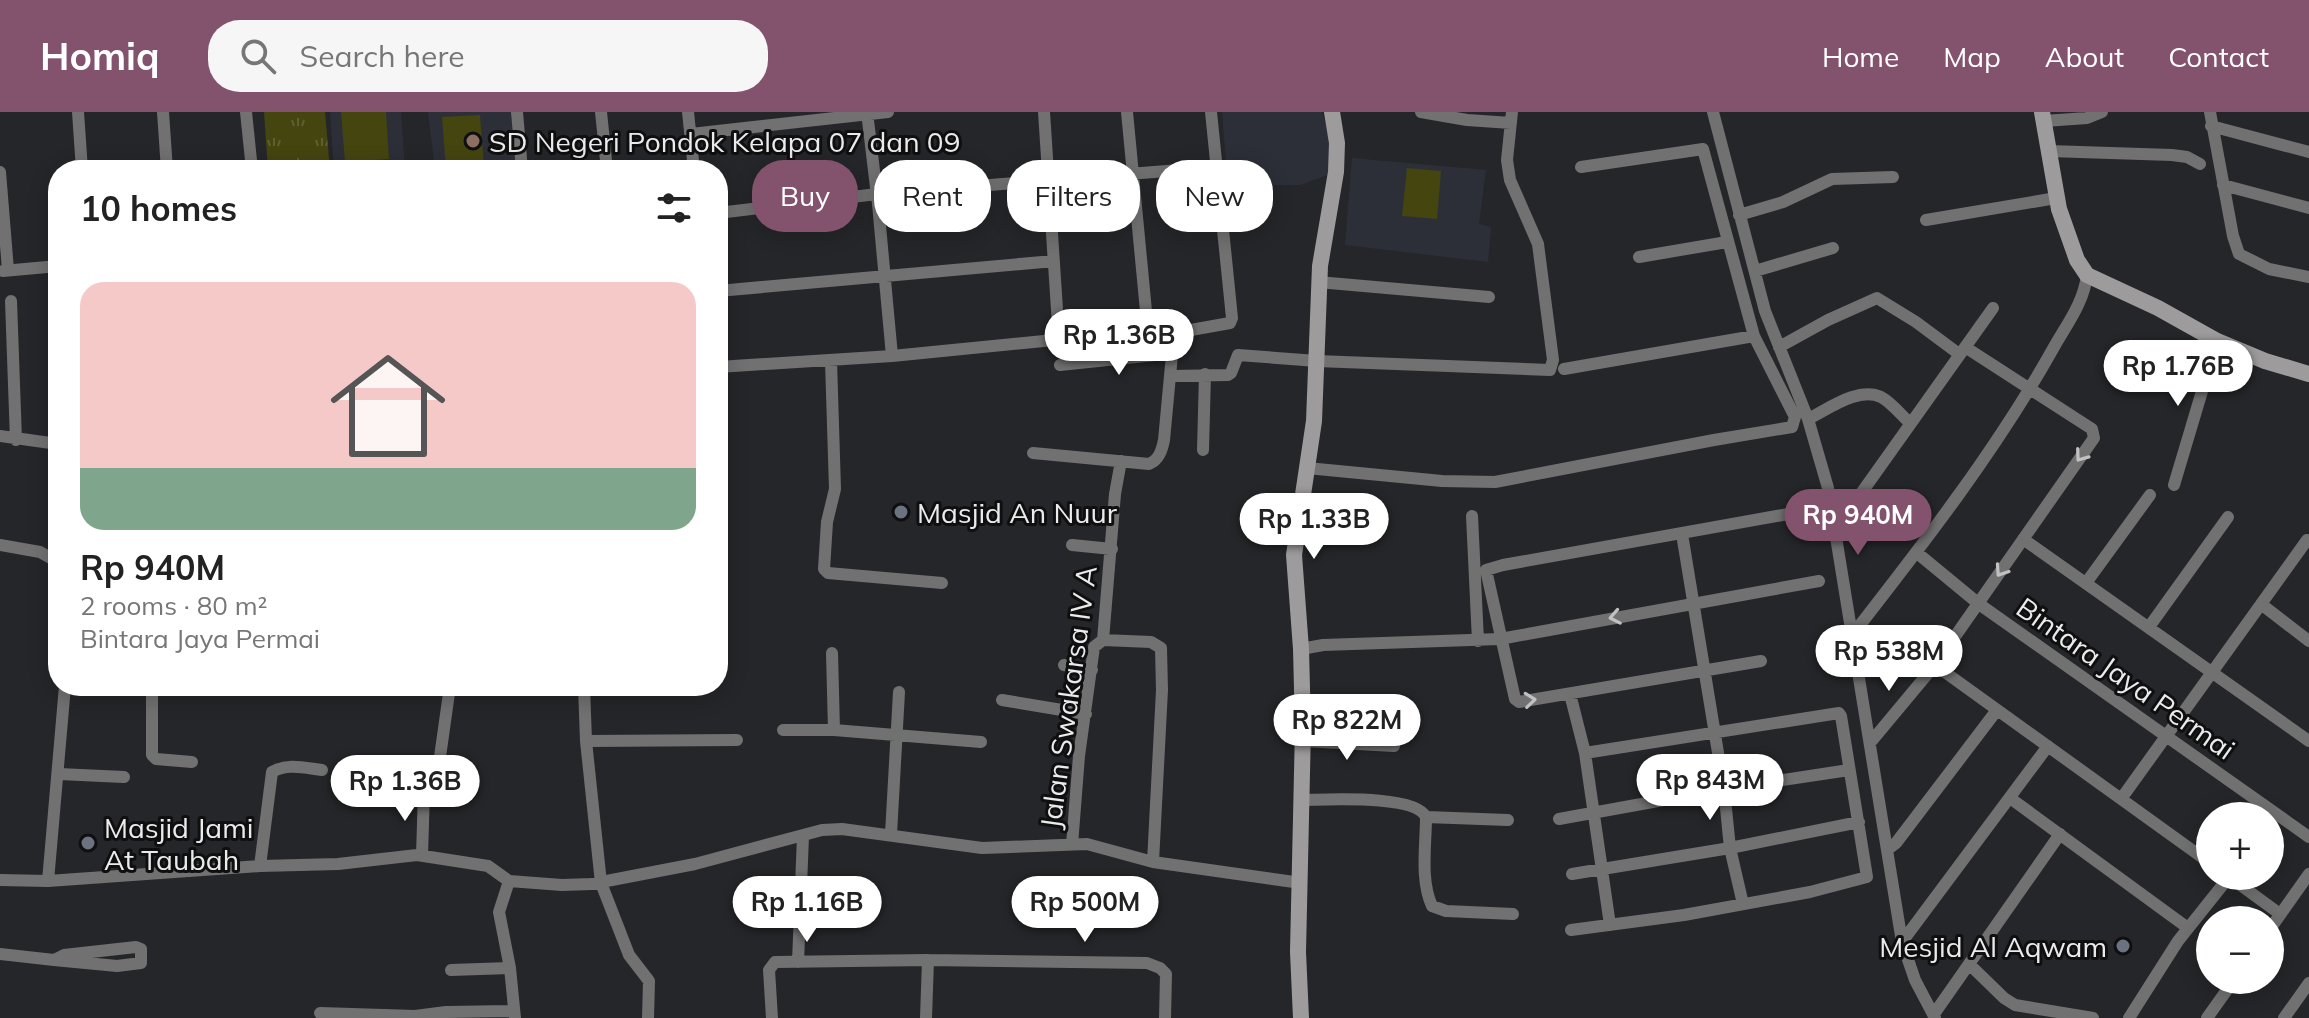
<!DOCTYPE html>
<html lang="en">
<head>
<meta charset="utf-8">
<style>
	body { margin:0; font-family:Mulish,sans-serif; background:#f6f6f6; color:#222; height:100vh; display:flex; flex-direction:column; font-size:30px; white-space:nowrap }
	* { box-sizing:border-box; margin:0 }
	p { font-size:26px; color:#767676 }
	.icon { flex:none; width:44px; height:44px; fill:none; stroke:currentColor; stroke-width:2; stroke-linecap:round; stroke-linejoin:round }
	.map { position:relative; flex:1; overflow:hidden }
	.sheet { position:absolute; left:48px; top:48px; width:680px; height:536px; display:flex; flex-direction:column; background:#fff; border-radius:32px; box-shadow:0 4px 20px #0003 }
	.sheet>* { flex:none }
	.top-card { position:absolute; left:752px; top:48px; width:760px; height:72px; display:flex; gap:16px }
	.controls { position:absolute; left:2196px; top:690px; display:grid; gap:16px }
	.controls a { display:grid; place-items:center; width:88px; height:88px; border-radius:50%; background:#fff; box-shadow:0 4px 20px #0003; font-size:40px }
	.price { position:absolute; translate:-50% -68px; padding:0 18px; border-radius:28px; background:#fff; color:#222; font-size:26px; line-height:52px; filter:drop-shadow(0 2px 4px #0008) }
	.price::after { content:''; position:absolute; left:50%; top:48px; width:24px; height:18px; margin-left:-12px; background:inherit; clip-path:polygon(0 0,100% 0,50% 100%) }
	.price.current { background:#83536e; color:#fff }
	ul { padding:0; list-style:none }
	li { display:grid; align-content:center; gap:16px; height:424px; padding:0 32px }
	li span { display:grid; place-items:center; height:248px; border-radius:24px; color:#555 }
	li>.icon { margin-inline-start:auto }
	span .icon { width:144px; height:144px; fill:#fffc; stroke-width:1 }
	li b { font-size:34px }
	h2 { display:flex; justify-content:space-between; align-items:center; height:96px; padding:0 32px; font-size:34px }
	.pill { padding:0 28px; border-radius:32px; background:#fff; box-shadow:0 4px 20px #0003; font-size:28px; line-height:72px }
	.pill.current { background:#83536e; color:#fff }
	header { display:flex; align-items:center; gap:48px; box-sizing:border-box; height:112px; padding:0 40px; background:#83536e; color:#fff }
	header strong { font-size:38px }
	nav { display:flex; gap:44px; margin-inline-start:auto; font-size:28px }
	.search { width:560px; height:72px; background:#f6f6f6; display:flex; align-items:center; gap:20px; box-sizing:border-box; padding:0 28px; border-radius:32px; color:#767676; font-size:30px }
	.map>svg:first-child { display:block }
	.built { fill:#2d2f38 }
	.park { fill:url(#park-tufts) }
	.pitch { fill:#44450f }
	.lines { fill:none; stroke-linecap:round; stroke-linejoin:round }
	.street { stroke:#727171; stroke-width:12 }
	.secondary { stroke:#9e9b9c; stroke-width:16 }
	.oneway { stroke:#c1c0c2 }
	.education-dot { fill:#8d6e63; stroke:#0f0f10; stroke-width:3 }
	.worship-dot { fill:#6b7280; stroke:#0f0f10; stroke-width:3 }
	.labels { text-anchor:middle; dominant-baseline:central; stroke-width:6; stroke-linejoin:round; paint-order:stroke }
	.poi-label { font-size:28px; fill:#ebebed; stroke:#0f0f10; text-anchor:start }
	.street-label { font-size:28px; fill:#ebebed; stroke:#0f0f10 }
</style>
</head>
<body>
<header>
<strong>Homiq</strong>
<div class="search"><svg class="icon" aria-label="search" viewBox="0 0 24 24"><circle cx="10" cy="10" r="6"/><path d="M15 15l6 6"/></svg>Search here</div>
<nav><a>Home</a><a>Map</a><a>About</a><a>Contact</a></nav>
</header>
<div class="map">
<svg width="2309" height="906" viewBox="0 0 2309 906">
	<defs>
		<pattern id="park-tufts" width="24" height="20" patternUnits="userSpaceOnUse" patternTransform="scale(2)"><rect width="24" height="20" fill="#44450f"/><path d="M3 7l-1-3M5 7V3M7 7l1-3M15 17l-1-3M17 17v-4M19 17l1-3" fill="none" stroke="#5f6032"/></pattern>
	</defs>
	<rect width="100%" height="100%" fill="#252629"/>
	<path class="built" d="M330,0H401L405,58H334Z
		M428,0H511L516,58H435Z
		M1222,0H1322L1334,39L1336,60L1300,73H1228Z
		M1352,46L1486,58L1479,112L1491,115L1488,150L1345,133Z"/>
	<path class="park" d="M264,0H325L330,58H268Z"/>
	<path class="pitch" d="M341,0H386L389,47L345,50Z
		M480,3L484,56L446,58L442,5Z
		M1407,56L1441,59L1437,107L1402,104Z"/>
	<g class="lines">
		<path class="street" d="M78,0L82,58
			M163,0L167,58
			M246,0L252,58
			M517,0L522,58
			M601,0L607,58
			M688,0L694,58
			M867,0L878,92L892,244
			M1044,0L1059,228
			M1127,0L1148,220
			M1421,0L1467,8L1511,11
			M1713,0L1765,199L1808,307L1828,376L1902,830L1915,868L1935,906
			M2210,0L2233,124L2239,142L2269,157L2309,165
			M2044,9L2087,6L2102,0
			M2211,14L2309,40
			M691,22L888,0
			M2049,39L2172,43L2187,45L2200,52
			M0,60L8,158
			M2223,73L2309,96
			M718,101L877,82L1217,55
			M1739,103L1783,90L1832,67L1893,65
			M1926,108L2056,86
			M1639,145L1727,130
			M3,159L58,154
			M1755,159L1833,136
			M1318,170L1489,185
			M718,179L1054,149
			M11,189L16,328
			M1779,235L1828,208L1877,186L1916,210L1959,242
			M831,249L835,377L827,410L824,457L828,461L942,471
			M1060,253L1174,241
			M718,255L892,244L1054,228L1174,221L1230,211L1232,206L1211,0
			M1564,257L1754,224
			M1172,264L1228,263L1231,261L1238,243L1317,249L1550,258L1553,248L1538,132L1510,68L1507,48L1512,0
			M1808,307C1827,298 1858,274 1881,285C1892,291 1901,303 1910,311
			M0,324L58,332
			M1203,338L1205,262
			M1033,341L1149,352C1159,348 1162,338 1164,328L1174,221
			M1307,356L1442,369L1495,370L1714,328L1792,315L1795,305L1754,224L1703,37L1581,55
			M2174,373L2217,229
			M1472,404L1478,529
			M1835,418L1993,196
			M1682,422L1724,677L1730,736L1743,792
			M2023,427L2309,629
			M0,433L40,440L58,450
			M1072,433L1112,437
			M1916,440L1979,492L2309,725
			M2086,471L2150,383
			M2261,492L2309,529
			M2149,515L2228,405
			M1853,522C1924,431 1997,337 2054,235C2067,212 2084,190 2087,163
			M1103,528L1151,530L1161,536L1162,578L1153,750
			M1301,537L1323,533L1500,527L1819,469
			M832,541L834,618
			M1761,549L1519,590L1515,587L1486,458L1503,453L1816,397
			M1064,553L1092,558
			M1935,553L2210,751
			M152,574V643L156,647L192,650
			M584,574L586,629L601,771L629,843L649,869L648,906
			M1570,582L1585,641L1610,813
			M1002,588L1086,602
			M783,618H834L981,630
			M586,629L737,628
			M1303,629L1394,634
			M1870,631L1935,553L2094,326L2092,317L1965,235
			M59,662L124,665
			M349,662L438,659L450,574
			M2010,686L2188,816
			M2121,687L2307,428
			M1300,688C1325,688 1415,682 1426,705L1508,708
			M1426,705C1426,733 1420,768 1432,794L1446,799L1513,802
			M1559,707L1724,677L1849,658
			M891,722L899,580
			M1072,733L1079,644L1094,535L1103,528L1115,382L1121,349
			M1887,738L1896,731L1997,598
			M422,744L424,678
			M260,754L272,660C287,651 305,656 322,658
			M1572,762L1730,736L1859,710
			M2228,764L2280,802
			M0,768L48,769L260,754L338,752L417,743L488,754L509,769L562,773L591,772L695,752L822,718L842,717L982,736L1087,732L1153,750L1301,771
			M48,769L65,574
			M509,769L499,800L510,856L515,906
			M2270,817L2309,762
			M1571,818L1684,803L1810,780L1867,765L1841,604L1839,601L1585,641
			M1902,830L2048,634
			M0,842L54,848L64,843L136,835L141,837V851L117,854L54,848
			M798,850L803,724
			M1969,852L2004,886L2015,893L2093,906
			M451,858L510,856
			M320,901L415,904L446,900L514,899
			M1934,902L2060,722
			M772,906L769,858L775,850L928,848L1147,851L1160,856L1166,862L1165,906
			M926,906L928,848
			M2129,906L2178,829L2229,765
			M2207,906L2234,868
			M2284,906L2309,871"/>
		<path class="secondary" d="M2042,0L2059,97L2077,148L2087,163L2158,196L2217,229L2265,249L2309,262
			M1301,906L1298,840L1303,616L1301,537L1294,443L1314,309L1320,154L1336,60L1337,31L1332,0"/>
	</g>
	<defs><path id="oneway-chevron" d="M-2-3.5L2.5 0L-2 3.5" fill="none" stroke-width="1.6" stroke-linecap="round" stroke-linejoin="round" transform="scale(2)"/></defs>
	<g class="oneway">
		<use href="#oneway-chevron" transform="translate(2081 344) rotate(126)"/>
		<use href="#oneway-chevron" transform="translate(2001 459) rotate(124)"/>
		<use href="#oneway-chevron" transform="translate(1615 505) rotate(169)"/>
		<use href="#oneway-chevron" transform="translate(1530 588) rotate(-6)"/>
	</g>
	<circle class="education-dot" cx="473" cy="29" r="8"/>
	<g class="worship-dot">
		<circle cx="901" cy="400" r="8"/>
		<circle cx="88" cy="731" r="8"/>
		<circle cx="2123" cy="834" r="8"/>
	</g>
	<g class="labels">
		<g class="poi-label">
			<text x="489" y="29">SD Negeri Pondok Kelapa 07 dan 09</text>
			<text x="917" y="400">Masjid An Nuur</text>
			<text x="104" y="715">Masjid Jami<tspan x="104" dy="32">At Taubah</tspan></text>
			<text x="2107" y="834" text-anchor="end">Mesjid Al Aqwam</text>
		</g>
		<g class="street-label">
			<text transform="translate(2126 566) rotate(35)">Bintara Jaya Permai</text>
			<text transform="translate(1068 585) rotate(-82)">Jalan Swakarsa IV A</text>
		</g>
	</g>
</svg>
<div class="controls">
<a>+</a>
<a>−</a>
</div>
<b class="price" style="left:1119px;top:265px">Rp 1.36B</b>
<b class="price" style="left:2178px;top:296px">Rp 1.76B</b>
<b class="price current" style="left:1858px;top:445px">Rp 940M</b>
<b class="price" style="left:1314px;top:449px">Rp 1.33B</b>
<b class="price" style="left:1889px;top:581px">Rp 538M</b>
<b class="price" style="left:1347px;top:650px">Rp 822M</b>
<b class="price" style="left:1710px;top:710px">Rp 843M</b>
<b class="price" style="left:405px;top:711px">Rp 1.36B</b>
<b class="price" style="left:807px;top:832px">Rp 1.16B</b>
<b class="price" style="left:1085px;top:832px">Rp 500M</b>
<div class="top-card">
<a class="pill current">Buy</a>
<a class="pill">Rent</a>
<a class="pill">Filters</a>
<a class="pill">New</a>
</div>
<section class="sheet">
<h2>10 homes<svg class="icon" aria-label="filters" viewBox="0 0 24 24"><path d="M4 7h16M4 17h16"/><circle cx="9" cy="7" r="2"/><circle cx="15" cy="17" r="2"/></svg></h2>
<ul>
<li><span style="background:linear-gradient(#f6c9c9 75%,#7fa58c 0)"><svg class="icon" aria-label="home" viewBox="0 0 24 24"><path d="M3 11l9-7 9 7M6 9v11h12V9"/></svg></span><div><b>Rp 940M</b><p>2 rooms · 80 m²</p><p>Bintara Jaya Permai</p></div></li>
</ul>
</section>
</div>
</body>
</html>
